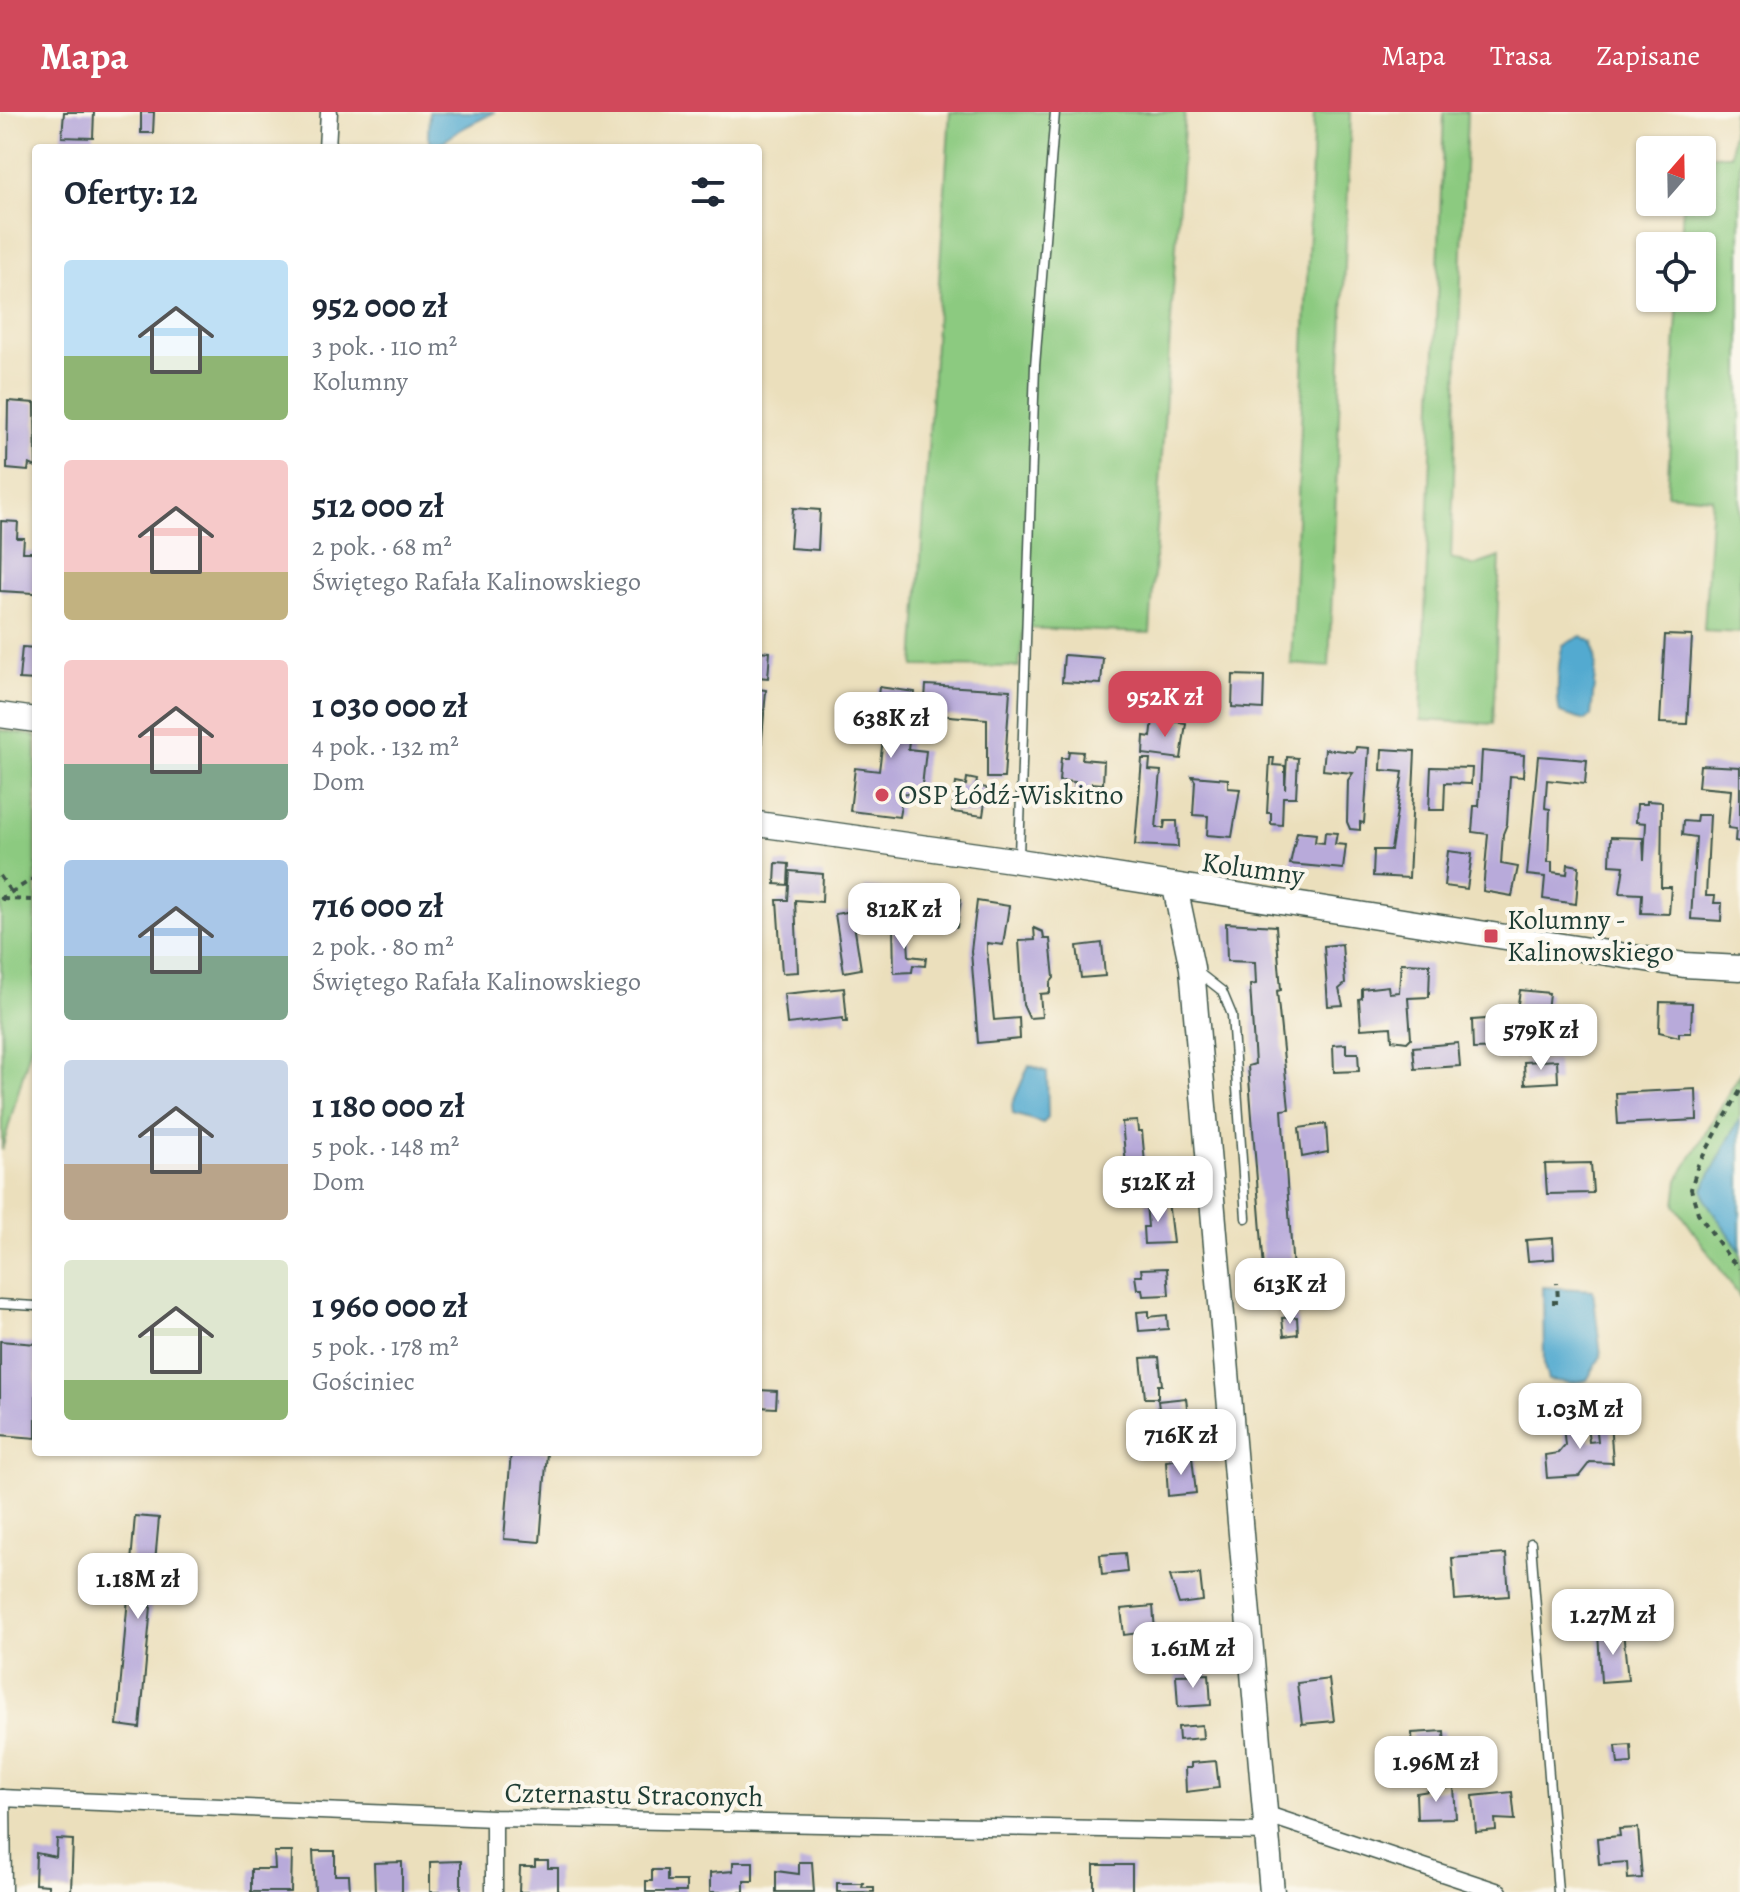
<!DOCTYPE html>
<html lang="pl">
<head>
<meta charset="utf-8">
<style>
	body { margin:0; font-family:Alegreya,serif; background:#f6f6f7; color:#1f2937; height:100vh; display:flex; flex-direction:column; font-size:30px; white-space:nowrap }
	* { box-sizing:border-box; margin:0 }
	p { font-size:26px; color:#747a83 }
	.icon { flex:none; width:44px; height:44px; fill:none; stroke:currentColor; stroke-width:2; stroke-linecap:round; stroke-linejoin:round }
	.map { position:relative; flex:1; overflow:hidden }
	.details { position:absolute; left:32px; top:32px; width:730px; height:1312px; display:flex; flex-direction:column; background:#fff; border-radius:8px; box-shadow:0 2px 6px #0004 }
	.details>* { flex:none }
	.needle { width:52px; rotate:20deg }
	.fabs { position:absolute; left:1636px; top:24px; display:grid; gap:16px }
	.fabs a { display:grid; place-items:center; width:80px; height:80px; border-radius:8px; background:#fff; box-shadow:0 2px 6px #0004; font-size:40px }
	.price { position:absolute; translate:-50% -68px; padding:0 18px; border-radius:16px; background:#fff; color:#222; font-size:26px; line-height:52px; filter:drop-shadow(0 2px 4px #0008) }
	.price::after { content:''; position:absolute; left:50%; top:48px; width:24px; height:18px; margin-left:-12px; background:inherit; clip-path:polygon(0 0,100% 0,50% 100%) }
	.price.active { background:#d1495b; color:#fff }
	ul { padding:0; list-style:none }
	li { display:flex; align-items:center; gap:24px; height:200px; padding:0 32px }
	li span { display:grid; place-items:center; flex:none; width:224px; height:160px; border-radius:8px; color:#555 }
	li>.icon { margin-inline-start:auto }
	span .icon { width:96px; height:96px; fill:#fffc; stroke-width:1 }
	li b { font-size:34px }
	h2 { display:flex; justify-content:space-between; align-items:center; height:96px; padding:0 32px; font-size:34px }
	header { display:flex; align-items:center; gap:48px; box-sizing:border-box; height:112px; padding:0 40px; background:#d1495b; color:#fff }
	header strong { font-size:38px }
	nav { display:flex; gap:44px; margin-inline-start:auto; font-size:28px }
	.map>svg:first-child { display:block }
	.green { fill:#8cca80; stroke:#56845a; stroke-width:2 }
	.water { fill:#53aad0; stroke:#397482; stroke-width:2 }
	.building { fill:#b8aada }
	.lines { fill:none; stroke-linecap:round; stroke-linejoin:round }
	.lane-casing { stroke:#3e5548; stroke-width:11 }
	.street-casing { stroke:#3e5548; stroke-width:19 }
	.secondary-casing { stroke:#3e5548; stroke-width:27 }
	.path { stroke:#3e5548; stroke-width:4; stroke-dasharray:6 6; stroke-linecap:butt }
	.lane { stroke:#fff; stroke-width:8 }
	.street { stroke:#fff; stroke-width:16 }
	.secondary { stroke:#fff; stroke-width:24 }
	.poi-dot { fill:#d1495b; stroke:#fbf7ec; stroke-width:3 }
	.labels { text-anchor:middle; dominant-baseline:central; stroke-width:8; stroke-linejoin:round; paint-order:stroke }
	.poi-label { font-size:28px; fill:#1f3d34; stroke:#fbf7ec; text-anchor:start }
	.street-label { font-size:28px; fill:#1f3d34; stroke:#fbf7ec }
</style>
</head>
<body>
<header>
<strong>Mapa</strong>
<nav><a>Mapa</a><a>Trasa</a><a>Zapisane</a></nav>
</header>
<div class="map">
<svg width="1740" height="1780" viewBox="0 0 1740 1780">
	<rect width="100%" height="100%" fill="#fbf7ec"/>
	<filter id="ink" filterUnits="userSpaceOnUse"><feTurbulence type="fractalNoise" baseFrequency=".0125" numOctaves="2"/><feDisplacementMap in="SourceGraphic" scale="16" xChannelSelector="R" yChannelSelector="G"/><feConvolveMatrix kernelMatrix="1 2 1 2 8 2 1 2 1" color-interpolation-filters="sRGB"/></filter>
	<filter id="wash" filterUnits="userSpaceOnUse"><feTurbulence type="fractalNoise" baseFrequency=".006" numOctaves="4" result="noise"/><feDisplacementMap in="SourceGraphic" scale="32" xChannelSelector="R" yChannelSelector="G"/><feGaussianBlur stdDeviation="1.8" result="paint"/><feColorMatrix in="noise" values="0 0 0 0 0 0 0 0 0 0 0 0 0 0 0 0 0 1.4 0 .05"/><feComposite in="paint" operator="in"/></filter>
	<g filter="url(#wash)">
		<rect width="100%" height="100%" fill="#ebdfbc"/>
		<path class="green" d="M950,0H1185L1150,521L1024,516L1019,555L914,554Z
			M1314,0H1351L1329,555L1291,552Z
			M1444,0H1467L1451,446L1473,454L1500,445L1493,612L1421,608Z
			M1733,0H1740V521L1704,519L1712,386L1667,382L1678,186H1702V134H1681L1683,90H1702V43H1731Z
			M0,618L36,624V916L2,1038Z
			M1740,962V1185L1675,1093L1678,1068Z"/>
		<path class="water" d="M429,0H495L463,16L434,36L428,25Z
			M1581,524L1593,530L1596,552L1591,604L1585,609L1560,601C1556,586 1558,548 1563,533Z
			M1029,953L1047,960L1048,1006L1043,1011L1013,1002L1012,993Z
			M1740,1006V1139L1706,1089L1703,1077Z
			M1543,1175L1593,1178L1601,1244L1587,1268L1571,1271L1548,1268L1544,1254Z"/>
		<g id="blocks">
			<path class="building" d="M64,0H94L93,26L62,25Z
				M141,0H154L153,21H141Z
				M8,289L35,291L36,355L29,352L28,359L7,357Z
				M793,396L820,398L818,438L790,436Z
				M1,409L18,410L17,426H24L23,440H36V485L34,481L0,479Z
				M1665,523L1692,524L1687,612L1660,611Z
				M22,535L36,536V568L19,567Z
				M758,539L770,540L768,566L758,565Z
				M1064,543L1103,546L1101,572L1062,570Z
				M1233,563L1264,564L1263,597L1232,595Z
				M926,573L1010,578L1004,666H987V607L924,602Z
				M879,575L915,580L908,637L926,639L921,683L903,681L899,705L850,699L855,656L879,659L885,611L875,610Z
				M758,577L766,578L760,651L758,650Z
				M1153,607L1186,611L1181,647L1143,642L1144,624L1151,625Z
				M1356,635L1369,636L1364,711L1360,710V718L1350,717L1347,710L1348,668L1353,661L1323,658L1325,637L1355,640Z
				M1382,637L1415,639L1409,766L1373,764L1374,738H1391L1403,660L1381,658Z
				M1069,639L1083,640L1082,647L1104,649L1103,672L1092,671L1091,687L1074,686L1075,670L1059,669L1061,646H1068Z
				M1482,639L1524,643L1523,665L1510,664L1507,712L1503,722L1501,752L1518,755L1512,784L1483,779L1488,722L1472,720L1474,694H1479Z
				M1538,644L1587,648L1585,672L1547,668L1545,696L1550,697L1548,750H1552V760L1567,762L1568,752L1579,754L1576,792L1543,787L1545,765L1527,763Z
				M1287,645L1298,646L1296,685H1283L1282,713L1271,712V701H1267L1270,646H1274L1273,653L1285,654V677Z
				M1142,647H1150L1149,658L1161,659L1156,716H1164L1165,709H1177L1178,735L1135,733Z
				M1700,653L1740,655V730L1735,729L1736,717L1728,716L1731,678L1698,675Z
				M1431,655L1472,656L1471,672L1445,671L1444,698H1429Z
				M1192,664L1228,667V676L1240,677L1232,725L1207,723L1208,704L1193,703L1195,669Z
				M967,666L977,668L976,674L987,676L983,704L952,700L956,671L966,673Z
				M1647,689L1662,690L1661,775H1671L1669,802L1641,801L1642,782L1620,781L1624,754L1610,753L1611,725L1643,726L1644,748L1646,711L1636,710L1637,692H1647Z
				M1697,703H1710L1706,784H1715L1714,791H1722L1721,809L1691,807L1696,725L1682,723L1683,709L1696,710Z
				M1297,720L1316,722L1315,730L1324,731L1325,720L1337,721L1335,732L1346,733L1343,757L1290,752Z
				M1448,739L1472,742L1467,777L1444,774Z
				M776,751L789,752L788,773L775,772Z
				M790,759L823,762L822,790L795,788L798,860L782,861L777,788H788Z
				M865,775L898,779L895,808L884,807L883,813L875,812V806L862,804Z
				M927,782L961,787L957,815L923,809Z
				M977,789L1009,794L1003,833L987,831V838L994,908L1019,906L1020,927L978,931L971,839Z
				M852,799L861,857L844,860L835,802Z
				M893,811H907L909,844L926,846L925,854L913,853L912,860L894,861Z
				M1226,811L1276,814L1281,878L1277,879L1289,997L1282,998L1294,1174H1290V1169L1265,1170L1248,954L1255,952L1250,873L1256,872L1255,850L1227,849Z
				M1034,816L1043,820L1044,827H1050L1054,866L1050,871V881L1040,882L1042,905L1029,906L1023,893L1019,829L1035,828Z
				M1102,831L1105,864L1081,866L1077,834Z
				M1342,832L1345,872L1339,877L1343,893L1328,894L1324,834Z
				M1401,851L1430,852L1429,885L1408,886L1411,926L1407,930L1392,928L1391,915L1361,917L1359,887L1362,886V877L1388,874L1389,881L1399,880Z
				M844,876L847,910H843V906L787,912L784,882Z
				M1520,878L1549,881L1546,908L1522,906L1520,942L1506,943V936L1473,937L1472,908L1516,905Z
				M1660,890L1692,891L1691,921H1679V925L1659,920Z
				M1458,931L1460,954L1415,957L1413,935Z
				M1346,932V941H1358L1359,959L1334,960L1333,933Z
				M1557,948L1558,970L1525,972L1524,950Z
				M1696,977L1697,1008L1618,1012L1616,981Z
				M1137,1009L1138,1019H1142L1147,1073L1128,1075L1122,1010Z
				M1326,1012L1328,1040L1302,1045L1299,1016Z
				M1591,1051L1593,1081L1547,1082L1545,1052Z
				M1168,1089L1173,1131L1144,1132L1143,1115H1148L1146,1091Z
				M1553,1126L1554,1147L1528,1149L1526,1128Z
				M1167,1156L1169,1183L1143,1184L1142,1177H1137L1135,1164H1142L1141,1157Z
				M1149,1199V1205L1167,1203L1168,1217L1139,1219L1137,1200Z
				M1297,1205L1298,1222L1284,1224L1282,1206Z
				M0,1229L36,1232V1326L0,1323Z
				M1159,1245L1162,1273H1158V1286H1145L1141,1246Z
				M758,1278L777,1279L776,1296L758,1295Z
				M1186,1286L1190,1322L1175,1324L1174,1317L1168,1318L1166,1304L1160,1305L1158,1289Z
				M1610,1310L1613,1351L1590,1350L1579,1364L1547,1366L1545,1343L1558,1341L1565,1333L1563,1314L1587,1312L1589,1330L1598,1329L1596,1311Z
				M511,1340H547L540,1430L504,1427Z
				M1192,1345L1196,1381L1168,1384L1166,1349Z
				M135,1404L159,1406L140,1616L117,1613Z
				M1125,1441L1127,1460L1102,1463L1100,1443Z
				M1506,1442L1509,1484L1455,1488L1452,1446Z
				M1200,1462L1203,1489L1179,1492L1170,1464Z
				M1153,1494L1155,1519L1124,1523L1121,1497Z
				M1623,1519L1628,1568L1601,1570L1598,1521Z
				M1197,1525L1198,1538L1177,1540L1178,1552H1170L1168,1527Z
				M1209,1562L1211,1593L1178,1595L1176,1563Z
				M1329,1567L1334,1609L1302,1612L1297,1571Z
				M1202,1613L1203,1626L1179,1628L1178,1615Z
				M1444,1619L1445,1637L1413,1640L1412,1621Z
				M1631,1633L1632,1651L1618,1652L1616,1634Z
				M1216,1649L1219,1676L1186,1680L1185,1656H1191V1651Z
				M1454,1675L1456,1706L1417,1707L1416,1681Z
				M1512,1680L1515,1708L1495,1707L1496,1718L1476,1720L1473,1684Z
				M1638,1716L1642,1766L1628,1767L1627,1750L1599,1752L1597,1726L1620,1724L1619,1717Z
				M57,1727L73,1728L71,1779L48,1778V1773L35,1772L36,1741L56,1745Z
				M313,1739H335V1763H349L350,1780H315Z
				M274,1740H292L291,1780H251V1757H275Z
				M461,1749V1780H430V1750Z
				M535,1749H548V1756H558V1780H519L520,1755H535Z
				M402,1750V1780H375L374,1751Z
				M733,1750H753V1769H744V1780H710V1761L733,1759Z
				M799,1750H812L814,1780H776V1759L799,1762Z
				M1094,1753H1132V1780H1094Z
				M652,1758H667V1769H686V1780H646V1769H652Z
				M837,1771H863L862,1775H874V1780H837Z"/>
		</g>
	</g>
	<g filter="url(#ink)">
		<use href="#blocks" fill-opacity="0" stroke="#3e5548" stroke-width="2"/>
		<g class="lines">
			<g class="lane-casing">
				<path id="lane" d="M1019,744L1035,254L1055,0
					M1199,861L1222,879L1232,903L1246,1106
					M0,1192L36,1194
					M1531,1431L1558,1780"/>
			</g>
			<g class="street-casing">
				<path id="street" d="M327,36L329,0
					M0,1686L494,1706L1267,1720
					M2,1686L3,1780
					M1265,1702L1499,1780
					M494,1780V1706"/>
			</g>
			<g class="secondary-casing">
				<path id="secondary" d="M0,603L36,608
					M758,712L1019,749L1684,853L1740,856
					M1175,775L1192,856L1272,1780"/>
			</g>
			<path class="path" d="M0,764L11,780
				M0,787L36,765
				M2,787L36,788
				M1740,979L1698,1053L1691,1077L1698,1101L1730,1147L1740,1156
				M1552,1190H1558L1557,1171"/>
			<use href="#lane" class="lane"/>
			<use href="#street" class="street"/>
			<use href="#secondary" class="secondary"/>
		</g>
	</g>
	<g class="poi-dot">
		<circle cx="882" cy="683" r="8"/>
		<rect x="1483" y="816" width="16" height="16" rx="4"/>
	</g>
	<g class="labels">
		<g class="poi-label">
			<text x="898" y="683">OSP Łódź-Wiskitno</text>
			<text x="1507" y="808">Kolumny -<tspan x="1507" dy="32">Kalinowskiego</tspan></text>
		</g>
		<g class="street-label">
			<text transform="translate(1253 757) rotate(8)">Kolumny</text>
			<text transform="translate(634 1683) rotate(1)">Czternastu Straconych</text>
		</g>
	</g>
</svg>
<div class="fabs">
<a><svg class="needle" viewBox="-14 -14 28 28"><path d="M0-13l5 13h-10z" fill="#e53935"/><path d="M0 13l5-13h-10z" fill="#747a83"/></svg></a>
<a><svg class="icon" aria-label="locate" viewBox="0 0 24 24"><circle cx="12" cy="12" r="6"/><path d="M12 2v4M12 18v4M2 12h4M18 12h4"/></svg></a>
</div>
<b class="price active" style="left:1165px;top:627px">952K zł</b>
<b class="price" style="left:891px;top:648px">638K zł</b>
<b class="price" style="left:904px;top:839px">812K zł</b>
<b class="price" style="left:1541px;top:960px">579K zł</b>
<b class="price" style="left:1158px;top:1112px">512K zł</b>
<b class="price" style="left:1290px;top:1214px">613K zł</b>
<b class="price" style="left:1580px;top:1339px">1.03M zł</b>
<b class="price" style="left:1181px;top:1365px">716K zł</b>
<b class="price" style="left:138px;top:1509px">1.18M zł</b>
<b class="price" style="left:1613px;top:1545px">1.27M zł</b>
<b class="price" style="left:1193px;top:1578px">1.61M zł</b>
<b class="price" style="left:1436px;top:1692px">1.96M zł</b>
<section class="details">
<h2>Oferty: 12<svg class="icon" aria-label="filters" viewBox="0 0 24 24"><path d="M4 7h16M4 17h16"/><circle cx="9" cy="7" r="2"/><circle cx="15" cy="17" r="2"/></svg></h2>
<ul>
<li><span style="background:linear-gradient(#bfe0f5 60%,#8fb573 0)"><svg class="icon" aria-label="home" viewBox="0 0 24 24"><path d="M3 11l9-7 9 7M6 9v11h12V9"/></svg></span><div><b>952 000 zł</b><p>3 pok. · 110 m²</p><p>Kolumny</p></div></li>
<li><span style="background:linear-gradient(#f6c9c9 70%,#c2b280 0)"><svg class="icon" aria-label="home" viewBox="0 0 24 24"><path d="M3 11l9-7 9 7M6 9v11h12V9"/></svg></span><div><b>512 000 zł</b><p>2 pok. · 68 m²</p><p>Świętego Rafała Kalinowskiego</p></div></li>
<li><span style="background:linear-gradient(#f6c9c9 65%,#7fa58c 0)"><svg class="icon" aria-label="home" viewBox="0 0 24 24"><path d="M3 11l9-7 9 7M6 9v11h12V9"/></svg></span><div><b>1 030 000 zł</b><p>4 pok. · 132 m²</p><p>Dom</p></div></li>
<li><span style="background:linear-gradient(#a9c7e8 60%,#7fa58c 0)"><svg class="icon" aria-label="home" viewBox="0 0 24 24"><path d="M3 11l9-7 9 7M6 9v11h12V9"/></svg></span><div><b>716 000 zł</b><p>2 pok. · 80 m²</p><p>Świętego Rafała Kalinowskiego</p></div></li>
<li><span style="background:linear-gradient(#c9d6e8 65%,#b9a48a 0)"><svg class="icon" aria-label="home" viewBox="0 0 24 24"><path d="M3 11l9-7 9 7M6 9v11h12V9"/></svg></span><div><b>1 180 000 zł</b><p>5 pok. · 148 m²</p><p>Dom</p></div></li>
<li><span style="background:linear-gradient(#dfe7d0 75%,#8fb573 0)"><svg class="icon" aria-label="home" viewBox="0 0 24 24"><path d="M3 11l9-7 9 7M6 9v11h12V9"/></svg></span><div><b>1 960 000 zł</b><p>5 pok. · 178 m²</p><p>Gościniec</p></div></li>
</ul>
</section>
</div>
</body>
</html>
